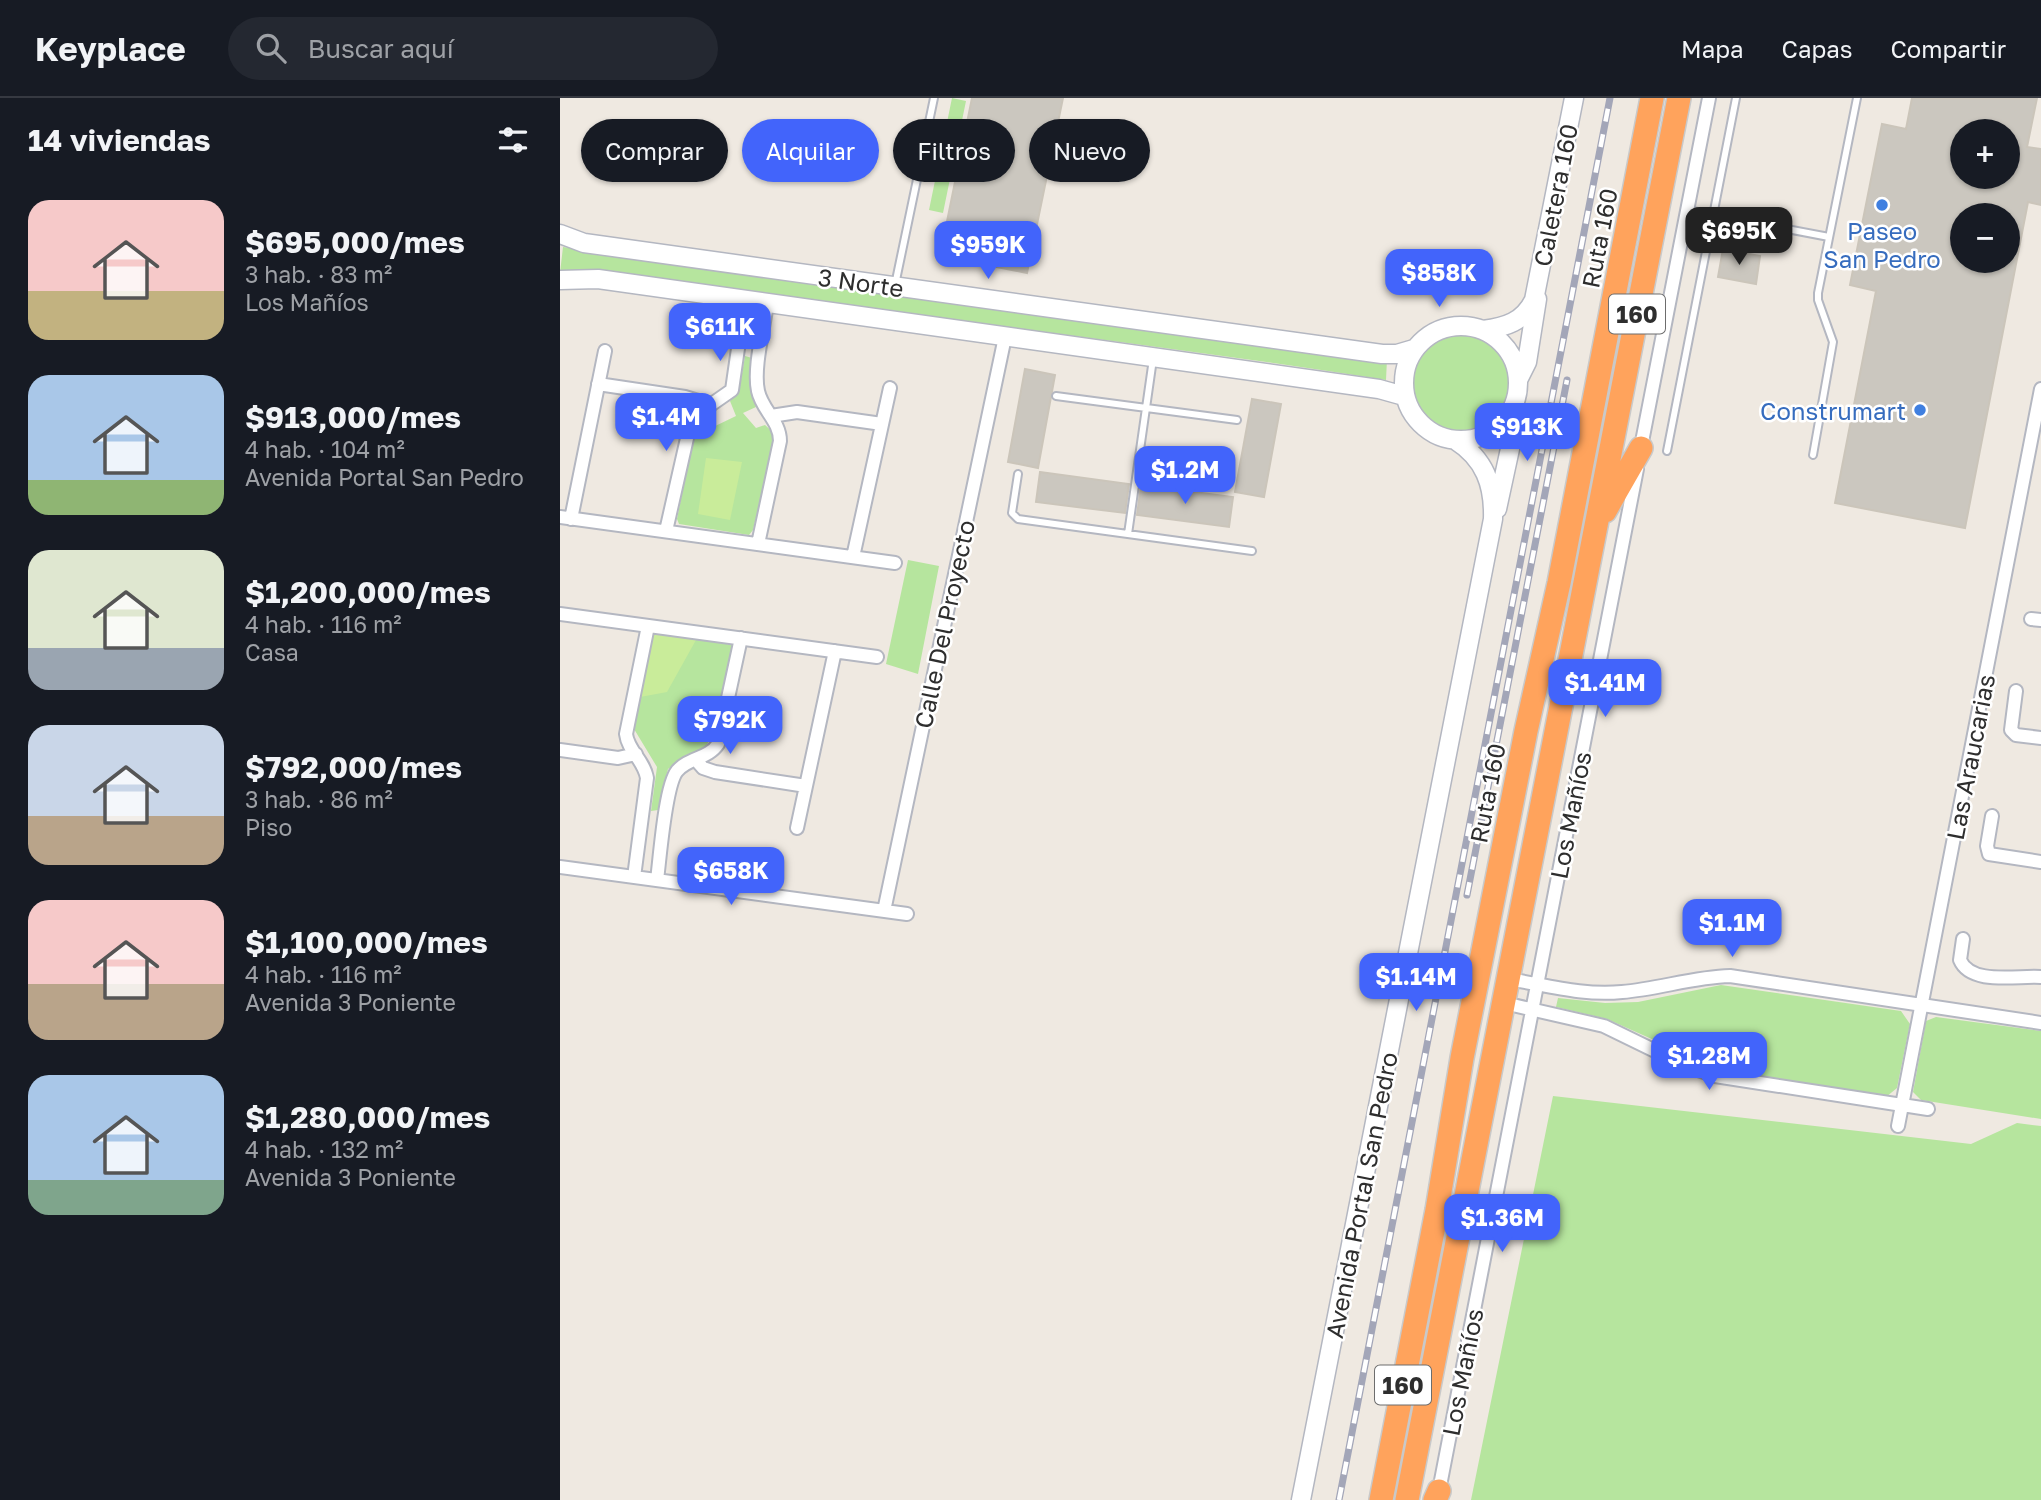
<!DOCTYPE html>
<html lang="es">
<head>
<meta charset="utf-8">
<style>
	body { margin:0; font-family:"Golos Text",sans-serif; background:#242831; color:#f1f3f6; height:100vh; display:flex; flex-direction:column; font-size:26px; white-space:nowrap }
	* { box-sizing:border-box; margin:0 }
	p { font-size:23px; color:#9ea1a6 }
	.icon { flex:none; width:38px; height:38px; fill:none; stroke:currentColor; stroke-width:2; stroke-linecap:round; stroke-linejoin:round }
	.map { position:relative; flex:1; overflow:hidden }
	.drawer { display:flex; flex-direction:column; background:#171b24; width:560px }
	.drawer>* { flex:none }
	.top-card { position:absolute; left:21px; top:21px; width:665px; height:63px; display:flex; gap:14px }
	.tools { position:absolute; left:1390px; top:21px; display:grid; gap:14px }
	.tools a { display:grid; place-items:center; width:70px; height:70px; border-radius:50%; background:#171b24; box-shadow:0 2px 5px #0004; font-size:35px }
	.price { position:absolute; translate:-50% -60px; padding:0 16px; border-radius:14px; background:#4264fb; color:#fff; font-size:23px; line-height:46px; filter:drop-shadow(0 2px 4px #0008) }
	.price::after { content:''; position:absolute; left:50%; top:42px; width:21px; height:16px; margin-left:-10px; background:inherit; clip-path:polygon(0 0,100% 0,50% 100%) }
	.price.selected { background:#222; color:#fff }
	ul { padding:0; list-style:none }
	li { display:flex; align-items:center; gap:21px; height:175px; padding:0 28px }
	li span { display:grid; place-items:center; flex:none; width:196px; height:140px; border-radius:21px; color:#555 }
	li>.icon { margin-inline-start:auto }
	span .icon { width:84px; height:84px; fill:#fffc; stroke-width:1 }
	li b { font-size:30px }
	h2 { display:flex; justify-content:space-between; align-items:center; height:84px; padding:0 28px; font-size:30px }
	.chip { padding:0 24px; border-radius:32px; background:#171b24; box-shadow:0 2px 5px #0004; font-size:24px; line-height:63px }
	.chip.selected { background:#4264fb; color:#fff }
	header { display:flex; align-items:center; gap:42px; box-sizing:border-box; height:98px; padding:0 35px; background:#171b24; border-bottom:2px solid #363941 }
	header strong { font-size:33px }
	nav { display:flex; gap:38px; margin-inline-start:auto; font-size:24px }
	.search { width:490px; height:63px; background:#242831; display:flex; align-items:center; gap:18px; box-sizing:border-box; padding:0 24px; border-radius:38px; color:#9ea1a6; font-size:26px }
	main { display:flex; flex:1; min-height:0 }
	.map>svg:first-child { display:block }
	.green { fill:#b6e59e }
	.pitch { fill:#c9ec9a }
	.building { fill:#cbc7bf; stroke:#cbc5ba; stroke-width:2; fill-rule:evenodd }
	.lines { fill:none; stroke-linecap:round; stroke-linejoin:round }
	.lane-casing { stroke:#b4b7c1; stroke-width:10 }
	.street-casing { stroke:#b4b7c1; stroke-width:16 }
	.secondary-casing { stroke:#b4b7c1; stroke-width:21 }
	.highway-casing { stroke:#c9c9c9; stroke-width:26 }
	.lane { stroke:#fff; stroke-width:6 }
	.street { stroke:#fff; stroke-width:12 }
	.secondary { stroke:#fff; stroke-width:18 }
	.highway { stroke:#ffa35c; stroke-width:23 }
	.rail-casing { stroke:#a3a6b8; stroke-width:7 }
	.rail { stroke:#fff; stroke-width:4.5; stroke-dasharray:13; stroke-linecap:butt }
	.shop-dot { fill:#3f7fe0; stroke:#fff; stroke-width:2.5 }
	.labels { text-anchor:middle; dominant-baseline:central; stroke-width:5; stroke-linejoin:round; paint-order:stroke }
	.shield { fill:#fff; stroke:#6d6d6d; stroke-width:2 }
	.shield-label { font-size:23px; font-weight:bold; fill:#2e2e2e }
	.street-label { font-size:24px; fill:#2e2e2e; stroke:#fff }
	.shop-label { font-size:24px; fill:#366cbe; stroke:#fff }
</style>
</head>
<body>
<header>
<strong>Keyplace</strong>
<div class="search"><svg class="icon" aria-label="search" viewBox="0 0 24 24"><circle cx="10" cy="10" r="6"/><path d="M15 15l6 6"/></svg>Buscar aquí</div>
<nav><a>Mapa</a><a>Capas</a><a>Compartir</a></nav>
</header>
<main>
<section class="drawer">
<h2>14 viviendas<svg class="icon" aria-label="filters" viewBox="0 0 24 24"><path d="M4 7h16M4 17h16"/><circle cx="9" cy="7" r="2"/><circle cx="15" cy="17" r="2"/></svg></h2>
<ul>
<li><span style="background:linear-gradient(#f6c9c9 65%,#c2b280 0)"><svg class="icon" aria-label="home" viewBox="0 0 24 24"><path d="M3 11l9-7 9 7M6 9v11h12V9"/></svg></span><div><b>$695,000/mes</b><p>3 hab. · 83 m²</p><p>Los Mañíos</p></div></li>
<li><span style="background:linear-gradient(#a9c7e8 75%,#8fb573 0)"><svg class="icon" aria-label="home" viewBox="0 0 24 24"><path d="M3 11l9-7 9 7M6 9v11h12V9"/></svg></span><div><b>$913,000/mes</b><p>4 hab. · 104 m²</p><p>Avenida Portal San Pedro</p></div></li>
<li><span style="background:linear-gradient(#dfe7d0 70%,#9aa5b1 0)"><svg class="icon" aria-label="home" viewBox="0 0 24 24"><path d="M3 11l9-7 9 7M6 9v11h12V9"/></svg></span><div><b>$1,200,000/mes</b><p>4 hab. · 116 m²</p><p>Casa</p></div></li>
<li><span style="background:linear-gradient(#c9d6e8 65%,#b9a48a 0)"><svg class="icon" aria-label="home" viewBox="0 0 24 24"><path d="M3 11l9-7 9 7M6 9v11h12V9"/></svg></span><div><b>$792,000/mes</b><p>3 hab. · 86 m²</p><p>Piso</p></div></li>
<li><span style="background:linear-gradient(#f6c9c9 60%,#b9a48a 0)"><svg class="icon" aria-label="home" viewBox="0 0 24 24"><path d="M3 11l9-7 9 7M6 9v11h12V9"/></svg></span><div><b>$1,100,000/mes</b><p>4 hab. · 116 m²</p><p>Avenida 3 Poniente</p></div></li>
<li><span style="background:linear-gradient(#a9c7e8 75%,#7fa58c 0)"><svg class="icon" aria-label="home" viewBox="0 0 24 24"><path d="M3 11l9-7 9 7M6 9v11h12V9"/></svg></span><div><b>$1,280,000/mes</b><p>4 hab. · 132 m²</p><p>Avenida 3 Poniente</p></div></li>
</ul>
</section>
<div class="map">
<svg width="1481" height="1402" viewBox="0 0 1481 1402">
	<rect width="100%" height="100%" fill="#efe9e1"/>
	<path class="green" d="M392,0L406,3L383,115L369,112Z
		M3,149L827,261L826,282C560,240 291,213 25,171L0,175Z
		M851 285a50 50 0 1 1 100 0a50 50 0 1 1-100 0Z
		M185,258L192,260L190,286L196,309L183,315L196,330L205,327L214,335L215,341L193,432L189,437L119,426L117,421L133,339L141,325L149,331L176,318L170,303L179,293Z
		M348,462L379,468L358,576L326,566Z
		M92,535L173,547C167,583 163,629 139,658L124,660L108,671L98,712L91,713L97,669L74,631Z
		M1161,887L1341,913L1350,926L1337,990L1326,999L1161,972L1047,921L996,909L998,900L1045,905L1078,904Z
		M1376,919L1481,933V1021L1361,1002L1353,994L1366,923Z
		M993,998L1411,1046L1457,1025L1481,1028V1402H911Z"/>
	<path class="pitch" d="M146,360L182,364L170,422L138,416Z
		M92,535L136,542L107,594L80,599Z"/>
	<path class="building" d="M412,0H503L467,175L380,158Z
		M1352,0H1477L1467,49L1481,51V107L1468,104L1405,430L1275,405L1316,193L1290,187L1322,26L1346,31ZM1402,33H1447V79H1402ZM1402,117H1447V163H1402Z
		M1163,151L1200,158L1196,186L1158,179Z
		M465,271L495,277L478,370L448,364Z
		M692,301L721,306L704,399L675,394Z
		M480,374L569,386L565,415L476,404Z
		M581,387L673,399L669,429L577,417Z"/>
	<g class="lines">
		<g class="lane-casing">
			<path id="lane" d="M1127,112L1269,139
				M335,187L374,0
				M496,298L677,322
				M1107,353L1176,0
				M1253,357L1273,244L1258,202V195L1297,0
				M458,376L452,415L458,421L692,453
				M568,436L593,261"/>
		</g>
		<g class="street-casing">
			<path id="street" d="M38,286L125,299L151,307
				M211,318L237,314L322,326
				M1080,354L1149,0
				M0,419L335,465
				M11,421L45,253
				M106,433L130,327L139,315L172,292L185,202
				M198,446L220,343C220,323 202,312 198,293C193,270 204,230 207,205
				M293,459L330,290
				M0,516L317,559
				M1471,521L1481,522
				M1456,593L1451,632L1456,637L1481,640
				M0,652L58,660L76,656
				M136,662L143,670L155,674L246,688
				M1432,718L1427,748L1429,756L1481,764
				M237,730L275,553
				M0,769L347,816
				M74,779L87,680C84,662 68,653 66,636L88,528
				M97,782C100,759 105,688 117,673C129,659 148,661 158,646L181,540
				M324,813L445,239
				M1403,841L1400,862C1411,888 1459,877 1481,879
				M948,881C986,887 1023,898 1062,894C1099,891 1133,879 1170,878L1481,925
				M944,905L1044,928L1124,967L1155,978L1368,1011
				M1338,1028L1481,291
				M878,1398L1077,371"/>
		</g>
		<g class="secondary-casing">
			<path id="secondary" d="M0,136L24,145L822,256H837L854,251
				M0,182L38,181L819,291L844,298
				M844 285a57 57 0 1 1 114 0a57 57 0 1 1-114 0Z
				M923,232C946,229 963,224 974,202L1014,0
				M958,282L967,264L977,201
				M937,411L956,323L955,305
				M741,1402L933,421C934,387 925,361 895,342"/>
		</g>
		<g class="highway-casing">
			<path id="highway" d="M1045,413L1081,350
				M821,1402L877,1112L902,960L966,633L999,485L1092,0
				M847,1402L1119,0
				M875,1402L879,1393"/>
		</g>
		<use href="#lane" class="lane"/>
		<use href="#street" class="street"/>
		<use href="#secondary" class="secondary"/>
		<use href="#highway" class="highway"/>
		<g class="rail-casing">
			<path id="rail" d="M907,797L1007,282
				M779,1402L1050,0"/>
		</g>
		<use href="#rail" class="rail"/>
	</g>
	<g class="shop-dot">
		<circle cx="1322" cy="107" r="7"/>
		<circle cx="1360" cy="312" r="7"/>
	</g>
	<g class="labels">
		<g class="shield">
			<rect x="1049" y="196.5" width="56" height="39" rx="5"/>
			<rect x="815" y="1267.5" width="56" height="39" rx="5"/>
		</g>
		<g class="shield-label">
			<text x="1077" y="216">160</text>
			<text x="843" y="1287">160</text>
		</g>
		<g class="street-label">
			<text transform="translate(995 97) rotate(-79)">Caletera 160</text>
			<text transform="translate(1039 140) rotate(-79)">Ruta 160</text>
			<text transform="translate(301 184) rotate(8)">3 Norte</text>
			<text transform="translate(384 526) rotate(-78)">Calle Del Proyecto</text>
			<text transform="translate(1410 659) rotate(-79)">Las Araucarias</text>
			<text transform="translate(927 695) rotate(-79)">Ruta 160</text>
			<text transform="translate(1010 717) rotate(-79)">Los Mañíos</text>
			<text transform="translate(801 1097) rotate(-79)">Avenida Portal San Pedro</text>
			<text transform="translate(902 1274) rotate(-79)">Los Mañíos</text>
		</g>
		<g class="shop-label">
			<text x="1322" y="132">Paseo<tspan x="1322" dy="28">San Pedro</tspan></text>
			<text x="1346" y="312" text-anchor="end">Construmart</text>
		</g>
	</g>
</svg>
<div class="tools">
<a>+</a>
<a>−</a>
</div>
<b class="price selected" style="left:1179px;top:169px">$695K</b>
<b class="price" style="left:428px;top:183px">$959K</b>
<b class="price" style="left:879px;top:211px">$858K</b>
<b class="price" style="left:160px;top:265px">$611K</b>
<b class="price" style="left:106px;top:355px">$1.4M</b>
<b class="price" style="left:967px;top:365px">$913K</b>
<b class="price" style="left:625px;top:408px">$1.2M</b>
<b class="price" style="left:1045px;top:621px">$1.41M</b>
<b class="price" style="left:170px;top:658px">$792K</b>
<b class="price" style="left:171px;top:809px">$658K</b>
<b class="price" style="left:1172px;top:861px">$1.1M</b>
<b class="price" style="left:856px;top:915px">$1.14M</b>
<b class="price" style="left:1149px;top:994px">$1.28M</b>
<b class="price" style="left:942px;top:1156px">$1.36M</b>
<div class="top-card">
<a class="chip">Comprar</a>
<a class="chip selected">Alquilar</a>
<a class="chip">Filtros</a>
<a class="chip">Nuevo</a>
</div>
</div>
</main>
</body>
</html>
